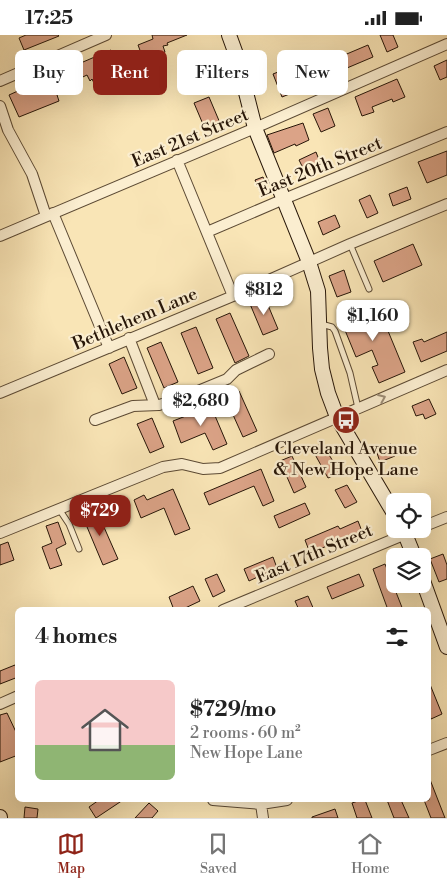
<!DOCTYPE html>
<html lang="en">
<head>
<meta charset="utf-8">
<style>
	body { margin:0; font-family:"Libre Bodoni",serif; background:#f2f2f2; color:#222; height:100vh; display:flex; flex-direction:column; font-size:19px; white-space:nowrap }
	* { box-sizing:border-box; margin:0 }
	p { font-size:16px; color:#767676 }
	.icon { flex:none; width:28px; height:28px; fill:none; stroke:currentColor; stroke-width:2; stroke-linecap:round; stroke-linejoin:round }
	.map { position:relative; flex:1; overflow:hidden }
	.panel { position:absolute; left:15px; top:572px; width:416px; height:195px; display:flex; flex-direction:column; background:#fff; border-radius:8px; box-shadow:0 5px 20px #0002 }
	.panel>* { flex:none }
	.hud { position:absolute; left:15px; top:15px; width:418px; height:45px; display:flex; gap:10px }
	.controls { position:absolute; left:386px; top:458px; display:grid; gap:10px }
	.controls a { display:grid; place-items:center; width:45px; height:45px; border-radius:8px; background:#fff; box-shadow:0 5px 20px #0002; font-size:25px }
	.price { position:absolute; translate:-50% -42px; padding:0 11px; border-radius:10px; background:#fff; color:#222; font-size:16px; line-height:32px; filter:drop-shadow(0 1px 2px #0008) }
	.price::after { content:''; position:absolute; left:50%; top:30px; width:15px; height:11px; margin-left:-8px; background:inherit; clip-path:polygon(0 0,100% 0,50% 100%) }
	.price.current { background:#8f2418; color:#fff }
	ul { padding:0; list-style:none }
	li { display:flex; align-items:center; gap:15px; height:125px; padding:0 20px }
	li span { display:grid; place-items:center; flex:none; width:140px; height:100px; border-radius:8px; color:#555 }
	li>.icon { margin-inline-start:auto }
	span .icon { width:60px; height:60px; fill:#fffc; stroke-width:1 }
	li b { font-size:21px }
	h2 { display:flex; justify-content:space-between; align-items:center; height:60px; padding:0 20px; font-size:21px }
	.chip { padding:0 18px; border-radius:8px; background:#fff; box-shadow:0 5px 20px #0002; font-size:18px; line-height:45px }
	.chip.current { background:#8f2418; color:#fff }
	.status { display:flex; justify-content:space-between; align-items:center; height:35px; padding:0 25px; background:#fff; direction:ltr }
	.status svg { height:14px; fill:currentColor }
	.dock { display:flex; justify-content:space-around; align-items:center; height:70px; border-top:1px solid #e0e0e0; background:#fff; font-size:14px; color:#767676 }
	.dock a { display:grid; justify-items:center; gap:2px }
	.dock .current { color:#8f2418 }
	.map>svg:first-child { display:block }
	.building { fill:#dba387; stroke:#271608 }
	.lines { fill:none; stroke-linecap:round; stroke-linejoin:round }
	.lane-casing { stroke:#5c4a34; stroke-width:7 }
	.street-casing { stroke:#5c4a34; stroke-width:12 }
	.secondary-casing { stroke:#271608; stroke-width:16 }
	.lane { stroke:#fbeed0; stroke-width:5 }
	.street { stroke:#fbeed0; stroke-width:10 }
	.secondary { stroke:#fbeed0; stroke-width:14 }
	.oneway { stroke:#9c8d76 }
	.labels { text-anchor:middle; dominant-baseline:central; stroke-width:4.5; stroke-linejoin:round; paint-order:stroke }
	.street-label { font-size:18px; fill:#271608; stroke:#fbeed0 }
	.poi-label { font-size:18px; fill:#271608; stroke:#fbeed0 }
</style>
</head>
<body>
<div class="status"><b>17:25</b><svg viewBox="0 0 49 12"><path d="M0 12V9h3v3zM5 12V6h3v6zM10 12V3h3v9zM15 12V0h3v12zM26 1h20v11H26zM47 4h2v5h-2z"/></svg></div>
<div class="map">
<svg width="447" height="783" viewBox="0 0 447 783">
	<rect width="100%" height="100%" fill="#f9e5b6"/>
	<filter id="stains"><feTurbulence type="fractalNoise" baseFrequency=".004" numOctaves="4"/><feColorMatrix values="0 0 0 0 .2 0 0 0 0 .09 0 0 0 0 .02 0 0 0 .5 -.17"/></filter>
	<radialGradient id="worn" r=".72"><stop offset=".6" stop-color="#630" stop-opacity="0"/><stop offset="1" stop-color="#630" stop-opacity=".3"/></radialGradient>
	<path class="building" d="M26,0H58L59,1L24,15L19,3Z
		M152,0H187L167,8L168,10L163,11L165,17L144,26L138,10L153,4Z
		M380,0H393L398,12L387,17Z
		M368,10L373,22L347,33L342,21Z
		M111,15L120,36L113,38L110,31L97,37L101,47L95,50L92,44L90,46L87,40L70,48L72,53L57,60L59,66L19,82L9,60L62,36V38L77,32L76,30Z
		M326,20L332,39L320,43L314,25Z
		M447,25V42L440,45L434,31Z
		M283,35L287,45L293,43L297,56L282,62L273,39Z
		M397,44L405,62L393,67L392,64L372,72L374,77L362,81L355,62Z
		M209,62L220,88L205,94L194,68Z
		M328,73L335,91L321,97L313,79Z
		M303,88L309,105L296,111L295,109L274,118L267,100Z
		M447,116V140L427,148L418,127Z
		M316,117L321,130L305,137L299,125Z
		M263,142L269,156L261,159L255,145Z
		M407,152L411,164L393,171L389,159Z
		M370,160L378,178L367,183L359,165Z
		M335,180L340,192L323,200L318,187Z
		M413,209L422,230L383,247L374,226Z
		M344,235L351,257L337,262L329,241Z
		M265,263L278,294L263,300L250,269Z
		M370,270L375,282L381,279L405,337L379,348L372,332L378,330L372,315L356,322L340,283Z
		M230,278L249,321L235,328L216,284Z
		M196,292L213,333L198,339L181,298Z
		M447,297V316L421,327L413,307L422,304L424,307Z
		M161,307L178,347L164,353L147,313Z
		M124,322L137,353L122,359L109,329Z
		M239,356L257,396L243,402L225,362Z
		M429,364L436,379L425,384L423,379L416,381L412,371Z
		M210,369L227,409L213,415L205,398L181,408L173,386L196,377L195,375Z
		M152,383L164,412L150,418L137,389Z
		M322,408L340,438L328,443L312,414Z
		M391,409L395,421L380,427L376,415Z
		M292,421L306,452L294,458L280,426Z
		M261,434L274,466L263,471L254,451L209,470L204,458Z
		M347,450L357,467L345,473L335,455Z
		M173,454L190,494L175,500L164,473L141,483L134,465L144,460L147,465Z
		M305,468L310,479L279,493L274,481Z
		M96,474L118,524L103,530L82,480Z
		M358,486L363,499L345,507L344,504L310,518L305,505L338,491L340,494Z
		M58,487L66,509L56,514L62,530L50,534L42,512L52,508L46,491Z
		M8,507L14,525L0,530V510Z
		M443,519L447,530V544L439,547L430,524Z
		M273,522L277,533L249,546L244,534Z
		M385,529L403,575H388L373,534Z
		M217,539L225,556L213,562L205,544Z
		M359,539L364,551L332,564L327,552Z
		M193,551L200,566L181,575H174L169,562Z
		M308,561L314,575H299L295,566Z
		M15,630L18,636V642L0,649V636Z
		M429,647L442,679L431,684L429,677Z
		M7,678L16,697L18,696V720L0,727V680Z
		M429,742L445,783H431L424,765H429Z
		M99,765H123L96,783L89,772Z
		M361,765H365L372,783H357L352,768Z
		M387,765H401L409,783H394Z
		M149,768L158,776L152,783H135Z
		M25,772L38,774L37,783H24Z
		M335,774L338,783H312V782Z"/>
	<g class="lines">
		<g class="lane-casing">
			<path id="lane" d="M350,209L369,254
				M321,289L332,292L335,296L350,338L358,373
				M59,474L69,489L79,514"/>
		</g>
		<g class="street-casing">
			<path id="street" d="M0,46L106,0
				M0,71L8,95L32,139L46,181
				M177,125L233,261
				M53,178L109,313
				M207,197L284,164L447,97
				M0,201L255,93L447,9
				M129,303L155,370
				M0,358L233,261L350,209L447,169
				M95,385L133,371L159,370L176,365L227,344L236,335L269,319
				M422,492L447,482
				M0,498L163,432L182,429L203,434L220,433L447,335
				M223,575L418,494
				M0,669L18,661
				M429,715L447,708
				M213,765L261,769L287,765
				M261,769L263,783"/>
		</g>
		<g class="secondary-casing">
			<path id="secondary" d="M229,0L237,22L255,93L309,227L318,256L320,313L322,334L328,358L337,382L395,480
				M403,494L414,521
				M422,543L447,612
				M0,782V783"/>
		</g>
		<use href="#lane" class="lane"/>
		<use href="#street" class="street"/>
		<use href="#secondary" class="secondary"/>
	</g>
	<defs><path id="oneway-chevron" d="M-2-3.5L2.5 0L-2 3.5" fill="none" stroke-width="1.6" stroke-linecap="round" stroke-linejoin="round" transform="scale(1.25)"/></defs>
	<use class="oneway" href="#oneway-chevron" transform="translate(382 363) rotate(-23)"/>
	<defs>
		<g id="bus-disc" transform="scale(1.4375)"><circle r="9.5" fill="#8f2418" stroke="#fbeed0"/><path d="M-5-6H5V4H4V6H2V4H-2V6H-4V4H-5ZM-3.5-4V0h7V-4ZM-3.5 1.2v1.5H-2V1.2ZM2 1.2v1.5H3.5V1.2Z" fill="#fff"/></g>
	</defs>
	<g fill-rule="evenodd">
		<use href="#bus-disc" x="346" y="385"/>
	</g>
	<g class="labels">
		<g class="street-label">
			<text transform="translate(190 103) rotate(-23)">East 21st Street</text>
			<text transform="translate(320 132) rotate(-22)">East 20th Street</text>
			<text transform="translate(135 284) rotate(-23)">Bethlehem Lane</text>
			<text transform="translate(314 519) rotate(-23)">East 17th Street</text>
		</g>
		<g class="poi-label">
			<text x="346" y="413">Cleveland Avenue<tspan x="346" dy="21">&amp; New Hope Lane</tspan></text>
		</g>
	</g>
	<rect width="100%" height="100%" filter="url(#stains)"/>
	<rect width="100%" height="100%" fill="url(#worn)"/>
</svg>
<div class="controls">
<a><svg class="icon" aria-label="locate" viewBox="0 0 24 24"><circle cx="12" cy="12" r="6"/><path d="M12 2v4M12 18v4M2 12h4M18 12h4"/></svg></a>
<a><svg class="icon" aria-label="layers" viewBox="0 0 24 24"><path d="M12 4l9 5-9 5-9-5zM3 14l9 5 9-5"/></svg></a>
</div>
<b class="price" style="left:264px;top:281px">$812</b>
<b class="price" style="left:373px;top:307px">$1,160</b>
<b class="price" style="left:201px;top:392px">$2,680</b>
<b class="price current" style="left:100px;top:502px">$729</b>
<div class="hud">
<a class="chip">Buy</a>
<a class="chip current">Rent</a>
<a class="chip">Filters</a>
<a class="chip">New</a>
</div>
<section class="panel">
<h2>4 homes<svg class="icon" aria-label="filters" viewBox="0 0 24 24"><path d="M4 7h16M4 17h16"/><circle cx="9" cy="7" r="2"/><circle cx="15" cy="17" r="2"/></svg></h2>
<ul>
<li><span style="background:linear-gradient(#f6c9c9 65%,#8fb573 0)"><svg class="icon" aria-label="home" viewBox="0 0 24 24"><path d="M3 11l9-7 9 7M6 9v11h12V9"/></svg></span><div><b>$729/mo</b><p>2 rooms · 60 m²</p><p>New Hope Lane</p></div></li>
</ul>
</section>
</div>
<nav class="dock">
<a class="current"><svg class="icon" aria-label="map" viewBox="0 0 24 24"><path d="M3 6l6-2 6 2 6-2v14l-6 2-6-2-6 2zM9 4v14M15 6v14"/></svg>Map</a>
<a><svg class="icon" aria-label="saved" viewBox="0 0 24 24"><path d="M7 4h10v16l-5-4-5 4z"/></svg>Saved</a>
<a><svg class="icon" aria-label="home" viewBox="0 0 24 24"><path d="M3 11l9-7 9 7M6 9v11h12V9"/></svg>Home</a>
</nav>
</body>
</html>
